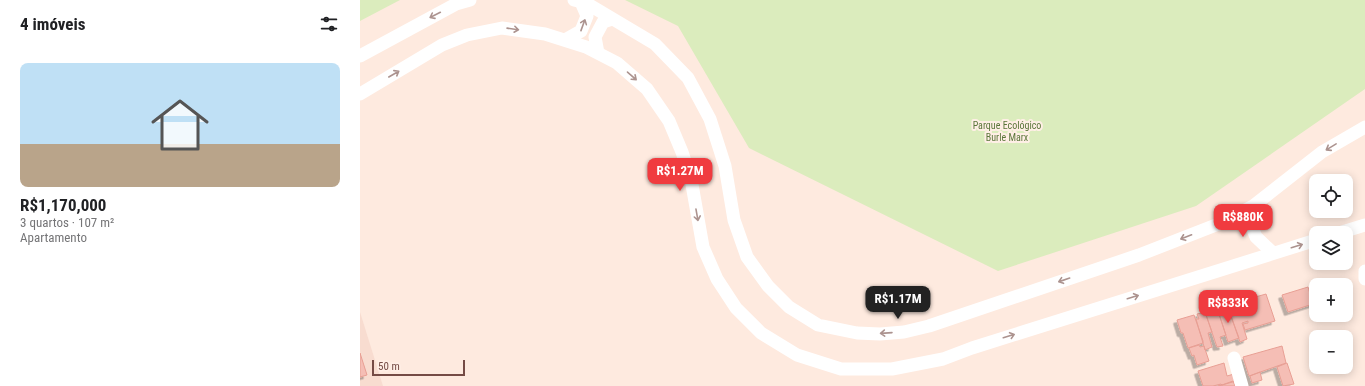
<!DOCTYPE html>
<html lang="pt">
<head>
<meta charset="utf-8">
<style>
	body { margin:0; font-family:"Roboto Condensed",sans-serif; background:#f6f6f6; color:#202124; height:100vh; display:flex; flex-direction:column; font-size:15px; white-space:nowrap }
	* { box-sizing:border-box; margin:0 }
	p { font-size:13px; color:#757577 }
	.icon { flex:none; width:22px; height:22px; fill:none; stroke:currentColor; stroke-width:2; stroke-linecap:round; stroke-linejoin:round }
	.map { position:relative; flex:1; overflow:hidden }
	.sheet { display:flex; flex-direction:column; background:#fff; width:360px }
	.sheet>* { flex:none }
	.fabs { position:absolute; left:949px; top:174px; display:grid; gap:8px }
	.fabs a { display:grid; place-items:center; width:44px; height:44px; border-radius:8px; background:#fff; box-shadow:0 2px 10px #0003; font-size:20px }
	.scale { position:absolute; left:12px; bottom:10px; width:93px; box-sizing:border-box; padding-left:4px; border:2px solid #754b45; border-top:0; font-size:11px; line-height:14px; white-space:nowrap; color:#754b45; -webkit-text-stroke:3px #ffefe6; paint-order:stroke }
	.price { position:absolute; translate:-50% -34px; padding:0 9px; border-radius:8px; background:#f03b3f; color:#fff; font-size:13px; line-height:26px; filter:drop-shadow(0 1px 2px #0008) }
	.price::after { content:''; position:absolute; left:50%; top:24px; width:12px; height:9px; margin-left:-6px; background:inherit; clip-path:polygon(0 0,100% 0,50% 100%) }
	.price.selected { background:#222; color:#fff }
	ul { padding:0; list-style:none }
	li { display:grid; align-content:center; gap:8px; height:212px; padding:0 20px }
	li span { display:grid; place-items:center; height:124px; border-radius:8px; color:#555 }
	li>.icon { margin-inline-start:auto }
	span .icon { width:72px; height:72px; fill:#fffc; stroke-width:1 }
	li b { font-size:17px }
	h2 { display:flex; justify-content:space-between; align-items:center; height:48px; padding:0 20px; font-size:17px }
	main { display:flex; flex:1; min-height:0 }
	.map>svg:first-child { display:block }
	.residential { fill:#f8dcd0 }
	.green { fill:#dbecbd }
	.building { fill:#f5beb5; stroke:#e89f94; filter:url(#shadow) }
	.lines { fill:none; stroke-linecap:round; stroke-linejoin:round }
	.minor { stroke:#fff; stroke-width:13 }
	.oneway { stroke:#ac938f }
	.labels { text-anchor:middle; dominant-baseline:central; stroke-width:4; stroke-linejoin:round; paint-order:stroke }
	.park-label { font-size:10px; fill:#5b763a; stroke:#ffefe6 }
</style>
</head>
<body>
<main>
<section class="sheet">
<h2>4 imóveis<svg class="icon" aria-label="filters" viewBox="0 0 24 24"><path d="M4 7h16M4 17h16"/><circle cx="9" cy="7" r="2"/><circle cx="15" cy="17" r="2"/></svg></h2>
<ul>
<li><span style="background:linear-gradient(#bfe0f5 65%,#b9a48a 0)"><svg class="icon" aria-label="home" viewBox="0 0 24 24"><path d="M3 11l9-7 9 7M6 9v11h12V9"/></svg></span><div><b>R$1,170,000</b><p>3 quartos · 107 m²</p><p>Apartamento</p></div></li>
</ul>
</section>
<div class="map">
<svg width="1005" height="386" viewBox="0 0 1005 386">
	<defs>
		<filter id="shadow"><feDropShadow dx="-3.5" dy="3.5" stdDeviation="0" flood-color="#0004"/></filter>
	</defs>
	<rect width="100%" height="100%" fill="#feeadf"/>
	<path class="residential" d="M0,312L23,386H0Z"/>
	<path class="green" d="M0,0H40L0,21Z
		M265,0H1005V89L836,206L638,271L389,148L318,26Z"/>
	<path class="building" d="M948,287L953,304L928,312L922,295Z
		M906,294L915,321L885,330L883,324L888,323V321L882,323L887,339L880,342L867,305Z
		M867,305L879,338L868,342L857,308Z
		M857,308L866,335L860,337L863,346L857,347L845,312Z
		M845,312L852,332L848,333L852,347L845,350L836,319H839L837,314Z
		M834,315L843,341V343L828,348L823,333H821L817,320Z
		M839,345L840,347L844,346L849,361L837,365L834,355L832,356L829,348Z
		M922,346L926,363L889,376L883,357Z
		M0,353L7,375L0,377Z
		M864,363L867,376L874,374L876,381L862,385L861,384L853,386H843L838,371Z
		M927,363L934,384L923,386L917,367Z
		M900,372L902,380L892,383L890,376Z
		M873,381L875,386H858L862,385Z"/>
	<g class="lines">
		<path class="minor" d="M214,0L226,3L295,44L328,78L350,119L365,166L374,220L387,257L408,286L429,307L458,325L497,333L520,334L544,332L569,326L779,255L861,223L893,206L962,152L1005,127
			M205,40L221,31L227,16L221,2
			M238,53L235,37L243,22L252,19
			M0,56L96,4L110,0
			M0,94L82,45L107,35L142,28L185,34L226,47L257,63L287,89L309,121L322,152L331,179L343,247L357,279L376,308L401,333L437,355L481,369H532L583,359L612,348L956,240
			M893,206L892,227L896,237L913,253
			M979,233L1005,225
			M1005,271V279
			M874,358L882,386"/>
	</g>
	<defs><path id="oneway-shaft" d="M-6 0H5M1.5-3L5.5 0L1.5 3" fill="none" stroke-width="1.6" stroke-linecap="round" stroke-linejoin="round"/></defs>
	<g class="oneway">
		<use href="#oneway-shaft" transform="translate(75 15) rotate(153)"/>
		<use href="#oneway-shaft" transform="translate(223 25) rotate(-70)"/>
		<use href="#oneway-shaft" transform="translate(153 29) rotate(8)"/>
		<use href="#oneway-shaft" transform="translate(34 74) rotate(-30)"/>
		<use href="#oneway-shaft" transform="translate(272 76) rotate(41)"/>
		<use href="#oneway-shaft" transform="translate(971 147) rotate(149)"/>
		<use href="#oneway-shaft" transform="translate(337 215) rotate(80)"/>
		<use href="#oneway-shaft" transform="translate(826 237) rotate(159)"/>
		<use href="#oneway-shaft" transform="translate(937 246) rotate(-17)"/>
		<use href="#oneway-shaft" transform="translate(704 280) rotate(161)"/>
		<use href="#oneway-shaft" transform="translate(773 297) rotate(-17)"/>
		<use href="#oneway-shaft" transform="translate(526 333) rotate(176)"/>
		<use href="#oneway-shaft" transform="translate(649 336) rotate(-17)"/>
	</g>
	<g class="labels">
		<g class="park-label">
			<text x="647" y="125">Parque Ecológico<tspan x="647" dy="12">Burle Marx</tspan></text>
		</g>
	</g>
</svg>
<div class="fabs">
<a><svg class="icon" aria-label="locate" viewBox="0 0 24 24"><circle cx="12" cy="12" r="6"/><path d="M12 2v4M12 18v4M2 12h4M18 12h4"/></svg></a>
<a><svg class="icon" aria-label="layers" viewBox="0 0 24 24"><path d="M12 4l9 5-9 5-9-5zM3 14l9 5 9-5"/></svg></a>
<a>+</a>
<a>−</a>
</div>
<div class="scale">50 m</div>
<b class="price" style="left:320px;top:192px">R$1.27M</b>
<b class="price" style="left:883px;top:238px">R$880K</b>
<b class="price selected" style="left:538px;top:320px">R$1.17M</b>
<b class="price" style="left:868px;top:324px">R$833K</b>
</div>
</main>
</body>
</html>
